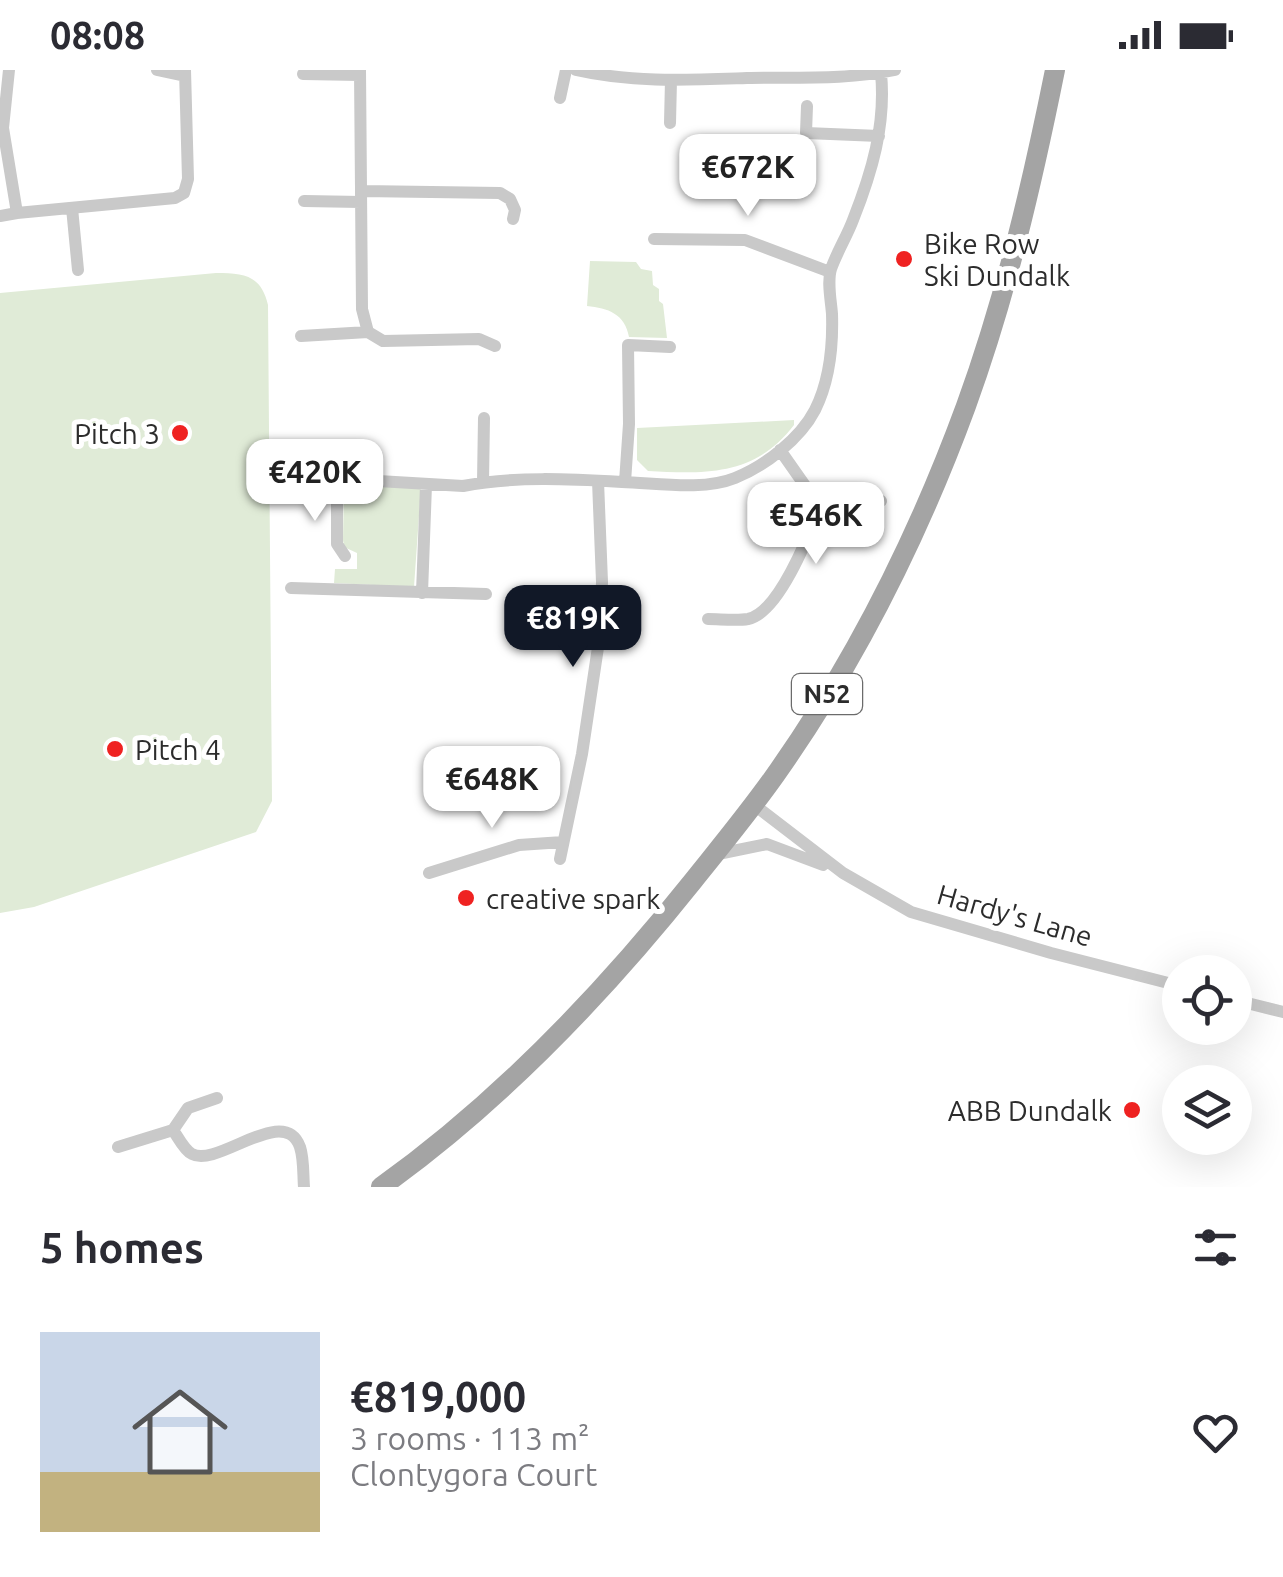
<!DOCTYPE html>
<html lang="en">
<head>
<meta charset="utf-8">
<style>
	body { margin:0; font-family:Ubuntu,sans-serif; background:#f2f2f3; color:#2b2b33; height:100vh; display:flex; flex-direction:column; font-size:38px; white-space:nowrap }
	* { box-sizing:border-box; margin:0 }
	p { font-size:32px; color:#7c7c81 }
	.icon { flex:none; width:55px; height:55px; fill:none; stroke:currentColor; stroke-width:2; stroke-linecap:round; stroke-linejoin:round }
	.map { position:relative; height:1117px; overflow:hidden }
	.sheet { display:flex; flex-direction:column; background:#fff; flex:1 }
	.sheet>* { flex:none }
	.buttons { position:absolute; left:1162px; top:885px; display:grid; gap:20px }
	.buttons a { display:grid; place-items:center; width:90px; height:90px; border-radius:50%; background:#fff; box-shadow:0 10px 40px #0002; font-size:50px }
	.price { position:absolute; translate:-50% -85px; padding:0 22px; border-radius:20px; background:#fff; color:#222; font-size:32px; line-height:65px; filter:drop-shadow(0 2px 5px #0008) }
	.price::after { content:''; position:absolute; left:50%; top:60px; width:30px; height:22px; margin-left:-15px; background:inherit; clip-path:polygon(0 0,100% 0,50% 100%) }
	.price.on { background:#111827; color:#fff }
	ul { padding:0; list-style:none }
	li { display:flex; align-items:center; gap:30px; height:250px; padding:0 40px }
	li+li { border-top:2px solid #e1e1e2 }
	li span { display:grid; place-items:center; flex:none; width:280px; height:200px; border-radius:0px; color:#555 }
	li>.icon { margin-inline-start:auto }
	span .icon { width:120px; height:120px; fill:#fffc; stroke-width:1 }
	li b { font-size:42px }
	h2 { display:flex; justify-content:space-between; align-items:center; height:120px; padding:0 40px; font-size:42px }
	.status { display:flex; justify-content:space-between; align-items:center; height:70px; padding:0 50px; background:#fff; direction:ltr }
	.status svg { height:28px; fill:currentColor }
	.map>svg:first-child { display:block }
	.green { fill:#e0ebd7 }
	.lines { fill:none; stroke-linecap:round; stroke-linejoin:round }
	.street { stroke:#c9c9c9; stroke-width:12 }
	.primary { stroke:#a4a4a4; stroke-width:20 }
	.poi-dot { fill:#ef2221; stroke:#fff; stroke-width:4 }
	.labels { text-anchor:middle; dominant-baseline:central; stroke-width:10; stroke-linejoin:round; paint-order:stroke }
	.shield { fill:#fff; stroke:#6b6b6b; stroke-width:2.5 }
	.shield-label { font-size:25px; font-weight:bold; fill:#2c2c2c }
	.poi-label { font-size:28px; fill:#2c2c2c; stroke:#fff; text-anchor:start }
	.street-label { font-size:28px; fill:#2c2c2c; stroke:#fff }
</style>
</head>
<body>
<div class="status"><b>08:08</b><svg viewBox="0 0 49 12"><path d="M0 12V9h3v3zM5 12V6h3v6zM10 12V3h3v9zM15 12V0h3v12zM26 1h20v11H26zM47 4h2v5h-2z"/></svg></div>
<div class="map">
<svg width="1283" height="1117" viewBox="0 0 1283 1117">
	<rect width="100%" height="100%" fill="#fff"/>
	<path class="green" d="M590,191L636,192L641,199L652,201L653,215L659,219V231L663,234L667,268L629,267C625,244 608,238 587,236Z
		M216,203C244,203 261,205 268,235L272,731L256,762L34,837L0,843V223Z
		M794,350V355C755,406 706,404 648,401L637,390V358Z
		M344,412L421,417L414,517L334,513L335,499H357V483L344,477L343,470Z"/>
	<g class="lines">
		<path class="street" d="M157,0L185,6
			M360,0L362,239L368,262
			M576,0C632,13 689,10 747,8C796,7 847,10 895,0
			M303,4L360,5
			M560,28L566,0
			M807,36L806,63L879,66
			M670,53L671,10
			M362,121L500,123L510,129L515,140L513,149
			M304,131L361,132
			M72,138L78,200
			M17,143L175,128L184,123L188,109L185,0
			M0,146L17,143L3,58L9,0
			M654,169L745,170L830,202
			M301,266L368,262L383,271L479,269L495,276
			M293,406L463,416C515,406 570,409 622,412C657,413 703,421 735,408C765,396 800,369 815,340C829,312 833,275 832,244C831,230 827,212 831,199C837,182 847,166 853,150C872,102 886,55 881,3
			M337,407V474L345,486
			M483,412L484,348
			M625,412L629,354L628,275L670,277
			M820,437C840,420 858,424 881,431
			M291,518L486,524
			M422,523L426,415
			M708,549C720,549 736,551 748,549C779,543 809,465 820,437L780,380
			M753,734L843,803L911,842L1051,883L1180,916
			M718,784L767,774L823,795
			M560,789L582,684L600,564L602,512L598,411
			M429,803L519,775L563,772
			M1235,930L1283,942
			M173,1060C178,1067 184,1080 192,1084C218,1098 284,1033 300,1077C304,1089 303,1105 304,1117
			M118,1077L173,1060L188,1038L217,1028"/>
		<path class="primary" d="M381,1117C500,1032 602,925 693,811C721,776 750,741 776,704C855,592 919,464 966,336C1006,226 1032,114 1055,0"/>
	</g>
	<g class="poi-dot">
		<circle cx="904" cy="189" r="10"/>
		<circle cx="180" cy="363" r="10"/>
		<circle cx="115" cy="679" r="10"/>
		<circle cx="466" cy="828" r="10"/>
		<circle cx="1132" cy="1040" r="10"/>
	</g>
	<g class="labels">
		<rect class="shield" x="792" y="604" width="70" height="40" rx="8"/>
		<g class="shield-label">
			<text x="827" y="624">N52</text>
		</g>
		<g class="poi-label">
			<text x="924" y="173">Bike Row<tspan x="924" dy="32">Ski Dundalk</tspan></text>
			<text x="160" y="363" text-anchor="end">Pitch 3</text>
			<text x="135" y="679">Pitch 4</text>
			<text x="486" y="828">creative spark</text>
			<text x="1112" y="1040" text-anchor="end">ABB Dundalk</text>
		</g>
		<g class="street-label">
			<text transform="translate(1015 845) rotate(16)">Hardy's Lane</text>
		</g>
	</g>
</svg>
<div class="buttons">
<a><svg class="icon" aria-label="locate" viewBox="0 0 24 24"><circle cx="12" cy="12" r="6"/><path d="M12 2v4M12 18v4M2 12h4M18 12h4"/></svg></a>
<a><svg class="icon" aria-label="layers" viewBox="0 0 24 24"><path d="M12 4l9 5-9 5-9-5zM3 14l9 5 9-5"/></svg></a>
</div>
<b class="price" style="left:748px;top:149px">€672K</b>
<b class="price" style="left:315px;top:454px">€420K</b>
<b class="price" style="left:816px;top:497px">€546K</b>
<b class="price on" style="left:573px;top:600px">€819K</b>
<b class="price" style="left:492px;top:761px">€648K</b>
</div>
<section class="sheet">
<h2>5 homes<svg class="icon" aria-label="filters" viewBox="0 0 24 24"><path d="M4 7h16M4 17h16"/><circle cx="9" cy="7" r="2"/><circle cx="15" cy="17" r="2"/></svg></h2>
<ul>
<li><span style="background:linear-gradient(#c9d6e8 70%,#c2b280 0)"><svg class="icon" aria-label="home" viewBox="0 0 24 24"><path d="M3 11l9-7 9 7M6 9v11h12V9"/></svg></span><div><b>€819,000</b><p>3 rooms · 113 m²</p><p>Clontygora Court</p></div><svg class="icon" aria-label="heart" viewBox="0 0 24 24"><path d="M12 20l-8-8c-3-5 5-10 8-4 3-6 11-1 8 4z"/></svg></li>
</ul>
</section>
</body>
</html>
